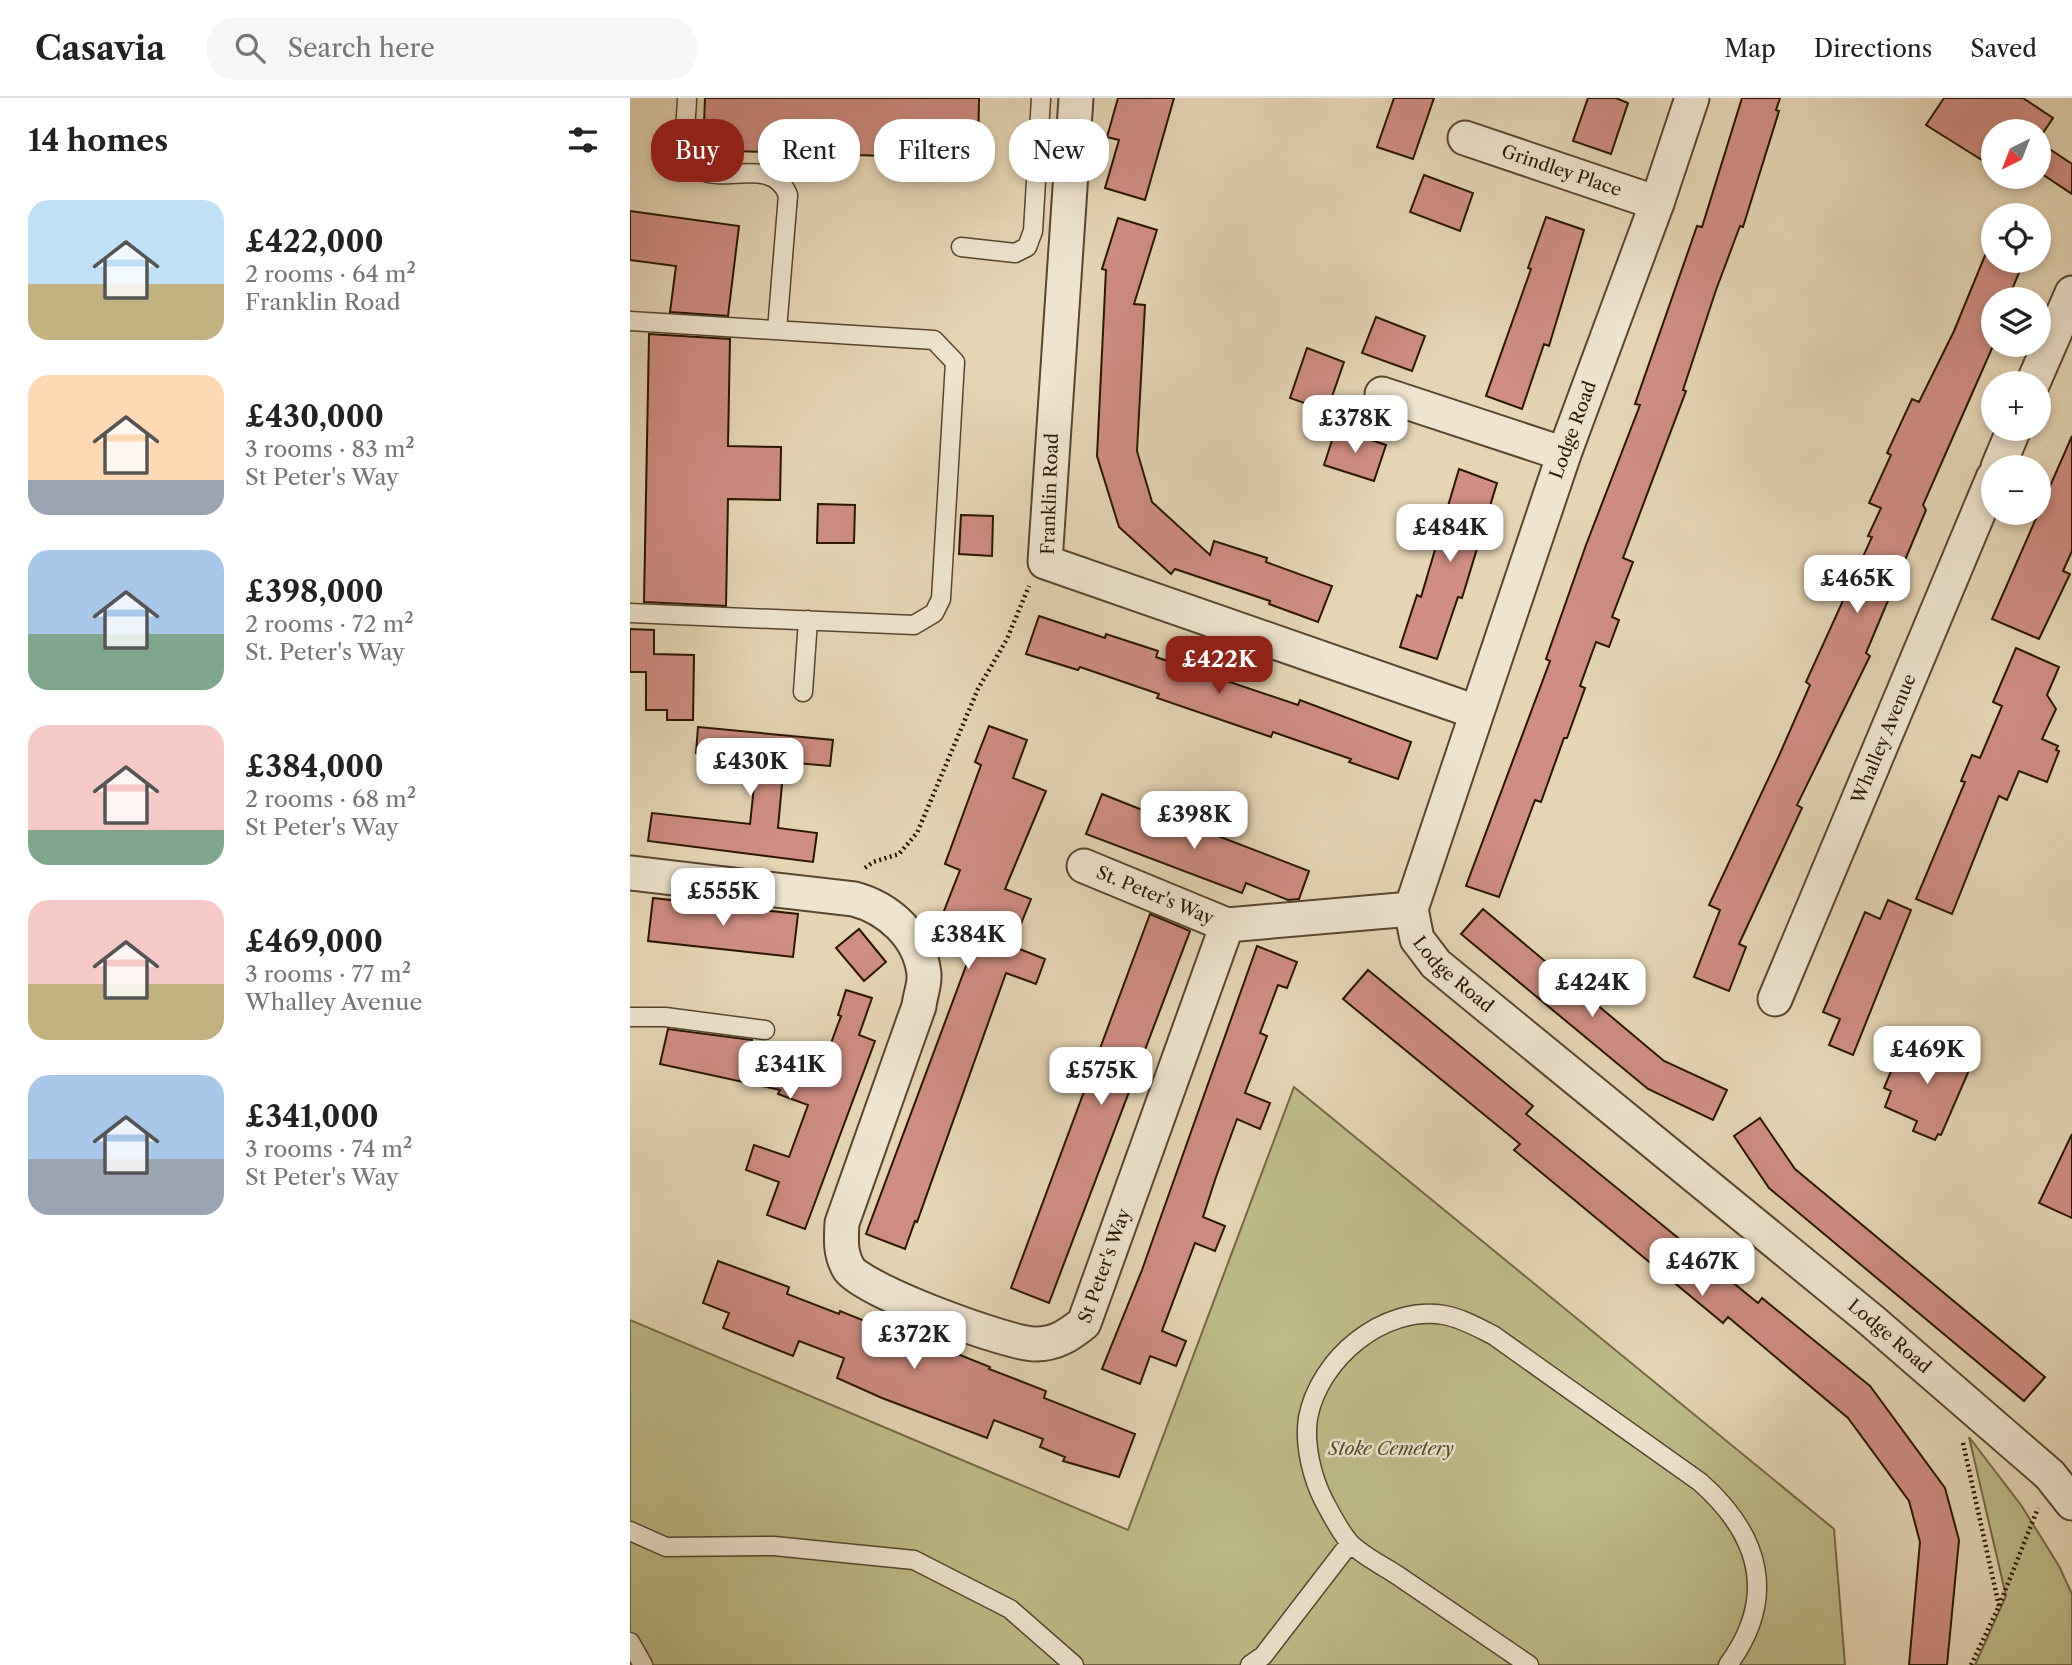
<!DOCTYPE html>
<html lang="en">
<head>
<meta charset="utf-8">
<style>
	body { margin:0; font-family:"Libre Caslon Text",serif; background:#f6f6f6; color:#222; height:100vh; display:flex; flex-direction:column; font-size:26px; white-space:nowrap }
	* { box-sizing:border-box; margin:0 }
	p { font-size:23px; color:#767676 }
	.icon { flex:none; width:38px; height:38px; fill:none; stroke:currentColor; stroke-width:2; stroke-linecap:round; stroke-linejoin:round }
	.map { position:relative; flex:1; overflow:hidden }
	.panel { display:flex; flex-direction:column; background:#fff; width:630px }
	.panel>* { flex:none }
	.top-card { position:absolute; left:21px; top:21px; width:665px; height:63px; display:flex; gap:14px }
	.needle { width:46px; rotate:222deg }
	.buttons { position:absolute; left:1351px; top:21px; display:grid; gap:14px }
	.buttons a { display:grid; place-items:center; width:70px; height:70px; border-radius:50%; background:#fff; box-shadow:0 4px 10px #0003; font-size:35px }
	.price { position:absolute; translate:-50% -60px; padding:0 16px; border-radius:14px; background:#fff; color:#222; font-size:23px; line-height:46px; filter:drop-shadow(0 2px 4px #0008) }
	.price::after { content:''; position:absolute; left:50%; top:42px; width:21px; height:16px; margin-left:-10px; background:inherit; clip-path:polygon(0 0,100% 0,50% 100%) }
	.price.selected { background:#8f2418; color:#fff }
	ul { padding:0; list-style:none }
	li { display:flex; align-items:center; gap:21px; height:175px; padding:0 28px }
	li span { display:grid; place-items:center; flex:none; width:196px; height:140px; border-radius:21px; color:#555 }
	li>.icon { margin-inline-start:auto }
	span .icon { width:84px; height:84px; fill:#fffc; stroke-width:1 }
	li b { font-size:30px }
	h2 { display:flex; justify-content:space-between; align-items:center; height:84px; padding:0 28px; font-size:30px }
	.tag { padding:0 24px; border-radius:28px; background:#fff; box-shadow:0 4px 10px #0003; font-size:24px; line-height:63px }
	.tag.selected { background:#8f2418; color:#fff }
	header { display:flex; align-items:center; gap:42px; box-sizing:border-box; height:98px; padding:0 35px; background:#fff; border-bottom:2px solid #e0e0e0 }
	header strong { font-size:33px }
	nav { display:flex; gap:38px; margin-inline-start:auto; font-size:24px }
	.search { width:490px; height:63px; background:#f6f6f6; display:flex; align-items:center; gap:18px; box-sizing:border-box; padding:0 24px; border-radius:28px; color:#767676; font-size:26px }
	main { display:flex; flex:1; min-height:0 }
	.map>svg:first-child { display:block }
	.green { fill:#bdbb88; stroke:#736844; stroke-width:2 }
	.building { fill:#cf8d83; stroke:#291601; stroke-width:2 }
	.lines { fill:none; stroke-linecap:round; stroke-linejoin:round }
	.lane-casing { stroke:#58462e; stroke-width:21 }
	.street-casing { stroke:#58462e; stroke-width:37 }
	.path { stroke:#291601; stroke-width:4.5; stroke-dasharray:2 3.5; stroke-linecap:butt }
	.lane { stroke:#eee4cf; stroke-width:18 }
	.street { stroke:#eee4cf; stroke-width:33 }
	.labels { text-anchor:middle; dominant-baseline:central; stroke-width:5; stroke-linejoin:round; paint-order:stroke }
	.street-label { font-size:18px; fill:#291601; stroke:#eee4cf }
	.park-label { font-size:18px; font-style:italic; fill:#55482a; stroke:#eee4cf }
</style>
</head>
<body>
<header>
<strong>Casavia</strong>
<div class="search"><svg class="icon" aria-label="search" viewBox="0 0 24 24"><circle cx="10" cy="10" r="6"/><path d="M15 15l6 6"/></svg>Search here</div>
<nav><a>Map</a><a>Directions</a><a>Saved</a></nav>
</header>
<main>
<section class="panel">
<h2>14 homes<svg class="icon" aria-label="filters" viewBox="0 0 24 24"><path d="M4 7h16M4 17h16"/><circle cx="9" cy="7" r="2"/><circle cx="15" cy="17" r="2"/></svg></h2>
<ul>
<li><span style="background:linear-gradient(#bfe0f5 60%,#c2b280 0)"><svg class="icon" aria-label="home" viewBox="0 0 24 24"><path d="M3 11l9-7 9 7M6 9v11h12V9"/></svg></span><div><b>£422,000</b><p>2 rooms · 64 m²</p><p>Franklin Road</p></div></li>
<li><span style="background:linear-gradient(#ffd9b3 75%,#9aa5b1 0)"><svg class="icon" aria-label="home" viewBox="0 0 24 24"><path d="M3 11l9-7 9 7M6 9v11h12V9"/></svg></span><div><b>£430,000</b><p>3 rooms · 83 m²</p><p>St Peter's Way</p></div></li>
<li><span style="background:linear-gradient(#a9c7e8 60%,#7fa58c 0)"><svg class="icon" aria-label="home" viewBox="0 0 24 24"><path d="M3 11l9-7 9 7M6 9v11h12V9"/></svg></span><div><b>£398,000</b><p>2 rooms · 72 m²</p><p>St. Peter's Way</p></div></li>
<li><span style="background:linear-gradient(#f6c9c9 75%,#7fa58c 0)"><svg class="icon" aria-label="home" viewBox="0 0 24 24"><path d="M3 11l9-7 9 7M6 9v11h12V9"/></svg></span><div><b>£384,000</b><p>2 rooms · 68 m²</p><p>St Peter's Way</p></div></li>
<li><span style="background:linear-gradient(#f6c9c9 60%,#c2b280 0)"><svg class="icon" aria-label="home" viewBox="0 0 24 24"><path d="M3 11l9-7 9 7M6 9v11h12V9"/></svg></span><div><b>£469,000</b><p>3 rooms · 77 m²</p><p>Whalley Avenue</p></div></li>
<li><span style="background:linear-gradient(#a9c7e8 60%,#9aa5b1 0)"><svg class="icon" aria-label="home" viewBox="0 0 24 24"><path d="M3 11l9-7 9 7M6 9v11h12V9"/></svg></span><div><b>£341,000</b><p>3 rooms · 74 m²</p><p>St Peter's Way</p></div></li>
</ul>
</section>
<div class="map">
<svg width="1442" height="1567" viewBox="0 0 1442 1567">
	<rect width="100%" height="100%" fill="#e5d5b5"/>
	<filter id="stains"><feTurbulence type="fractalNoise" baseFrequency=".00286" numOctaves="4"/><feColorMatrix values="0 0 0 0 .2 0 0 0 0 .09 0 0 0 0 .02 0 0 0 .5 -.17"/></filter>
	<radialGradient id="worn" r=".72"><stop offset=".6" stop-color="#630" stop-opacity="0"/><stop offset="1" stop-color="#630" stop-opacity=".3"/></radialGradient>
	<path class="green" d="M664,989L1204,1431L1215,1567H0V1222L498,1432Z
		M1339,1339L1391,1407L1429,1468L1442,1496V1567H1345L1376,1498Z"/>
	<path class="building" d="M75,0H349L348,61L73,52Z
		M488,0H544L515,102L475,90L489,42L477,39Z
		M764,0H804L783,61L747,49Z
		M958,0H986L998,5L981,56L943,43Z
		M1112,0H1150L1146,12L1149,13L1113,129L1110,128L1086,192L1053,292L1056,293L993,460L1003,464L982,519L989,522L979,549L966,544L950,588L955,590L937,640H934L911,704L905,702L869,799L836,788L920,563L916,561L956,447L1010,307L1005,306L1067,128L1072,129Z
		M1314,0H1393L1423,20L1409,41V33H1363V69L1296,27Z
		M1409,44L1442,66V96L1409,74Z
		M794,77L843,95L830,133L780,114Z
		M0,113L109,128L98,218L40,214L46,168L0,162Z
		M916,119L954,132L919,248L914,246L892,311L856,298L901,171L898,170Z
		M488,120L527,132L504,206L515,207L507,353L522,404L580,457L584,443L637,460L636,464L702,488L688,524L639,506L640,503L545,471L541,476L489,429L467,358L476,172L472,171Z
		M1363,138V163H1394L1378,201H1363V248L1293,407L1296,412L1236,555L1240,558L1167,707L1172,710L1109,846L1116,849L1099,893L1064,879L1090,812L1079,807L1148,660L1180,587L1176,584L1242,439L1238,438L1251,410L1239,405L1261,357L1257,355L1282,301L1289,304L1324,233Z
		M746,219L795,238L782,273L732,255Z
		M19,236L100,241L98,348L151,349L150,402L98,401L96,508L14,504Z
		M677,250L714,264L697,313L660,300Z
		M706,330L756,347L744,383L694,367Z
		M1442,338V453L1433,473L1440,476L1409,541L1362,521Z
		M829,371L867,385L832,500L828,499L807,561L770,549L787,497L791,499Z
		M188,406L225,407L224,445H187Z
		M331,417L363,418L362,458L329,456Z
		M409,518L475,540L476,536L528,553L526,559L668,607L670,602L781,644L768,681L719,664L721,661L643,634L641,639L527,600L529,596L450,569L448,572L396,556Z
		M0,531L24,532V556L64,557L63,622H37V612H16V574H0Z
		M1386,550L1429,569L1417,597L1426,611L1412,641L1428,648L1426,652L1429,653L1417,684L1389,673L1377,702L1369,698L1322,816L1286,801L1335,684L1331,683L1342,657L1350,660L1372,608L1363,604Z
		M359,628L397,642L383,680L416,693L375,791L401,801L382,848L415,861L406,886L376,875L287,1124L285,1123L275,1151L236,1136L349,833L312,818L330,772L315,766L351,667L345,664Z
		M68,629L203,642L200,668L154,664L148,730L187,735L183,764L18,743L22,715L120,726L127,661L66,655Z
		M472,696L573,736L575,733L679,773L669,801L658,802L616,785L612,795L456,736Z
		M23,800L168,816L163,859L18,843Z
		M1258,802L1281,812L1223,957L1199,947L1210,921L1193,914L1235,814L1250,821Z
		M853,811L1034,963L1097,992L1083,1022L1018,991L831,836Z
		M520,816L560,833L419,1205L381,1190Z
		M229,831L256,864L234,883L206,850Z
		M627,848L667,864L657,890L648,887L630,935L637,938L615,995L640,1005L630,1031L607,1021L586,1079L573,1119L595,1128L585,1153L565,1145L532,1233L556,1243L546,1268L520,1258L510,1286L472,1271L512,1172Z
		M738,872L903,1008L896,1016L1128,1205L1132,1200L1240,1288L1315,1390L1329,1442L1317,1567H1279L1290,1444L1279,1403L1218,1320L1098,1219L1093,1225L884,1052L890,1046L713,901Z
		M216,892L242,900L229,937L245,943L175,1131L137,1117L149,1084L116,1072L124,1047L159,1059L178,1007L148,996L150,992L30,966L38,931L122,942L120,957L187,983L211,918L208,917Z
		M1286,938L1343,963L1311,1037L1308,1036L1305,1042L1283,1033L1287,1023L1255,1009L1261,993L1254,990L1267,959L1275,962Z
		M1130,1020L1165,1071L1415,1279L1394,1303L1139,1090L1104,1038Z
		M1442,1036V1120L1409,1105Z
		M88,1163L159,1189L157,1196L209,1216L210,1213L242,1226L243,1222L360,1269L359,1271L416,1293L414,1300L505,1336L489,1379L433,1363L435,1359L410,1349L413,1341L364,1322L357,1340L252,1300L207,1280L214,1260L169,1243L163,1258L93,1230L99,1215L73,1205Z"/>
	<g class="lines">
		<g class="lane-casing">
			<path id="lane" d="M57,0C57,15 53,35 56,50C68,105 138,48 158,97L147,232
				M331,149L385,155L397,149L403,133L411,0
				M0,223L304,242L325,264L311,501L304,515L284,527L0,515
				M173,594L178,522
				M0,919H35L135,932
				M0,1433L36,1449L144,1448L284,1462L380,1511L444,1567
				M0,1544L13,1567
				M620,1567L633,1558L720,1445
				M899,1567C855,1537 811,1507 767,1477C752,1467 731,1457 719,1444C709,1432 701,1416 694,1403C682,1380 674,1346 678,1320C689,1261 753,1207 814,1217C831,1220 847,1229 863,1237L1070,1384C1130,1437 1148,1499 1098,1567"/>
		</g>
		<g class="street-casing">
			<g id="street">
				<path d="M446,0L415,464L846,614"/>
				<path id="s1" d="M1062,0L1027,105L934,356L781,811L787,841L806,866L1241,1222L1420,1377L1442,1405"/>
				<path id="s2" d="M835,40L1027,105"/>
				<path d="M1403,285L1442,195"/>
				<path d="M752,296L934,356"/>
				<path d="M1368,369L1384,331"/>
				<path id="s3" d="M454,768L597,827"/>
				<path id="s4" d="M0,775L224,801C258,810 290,838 294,876C295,886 290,898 289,908L212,1125C211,1142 210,1156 219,1171C232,1192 380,1247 406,1246C426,1246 439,1237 454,1225L597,827L781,811"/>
				<path id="s5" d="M1145,901L1363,380"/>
			</g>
		</g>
		<path class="path" d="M235,770L243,764L269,756L287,735L348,591L377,541L399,488
			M1333,1345L1369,1508
			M1341,1567L1369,1508L1408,1410"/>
		<use href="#lane" class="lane"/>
		<use href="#street" class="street"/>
	</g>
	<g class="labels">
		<g class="street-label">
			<text stroke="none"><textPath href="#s2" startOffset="102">Grindley Place</textPath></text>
			<text transform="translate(943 332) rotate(-70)">Lodge Road</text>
			<text transform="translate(420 396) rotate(-88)">Franklin Road</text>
			<text stroke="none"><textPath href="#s5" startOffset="282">Whalley Avenue</textPath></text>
			<text stroke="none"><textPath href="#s3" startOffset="77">St. Peter's Way</textPath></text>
			<text stroke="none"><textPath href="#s1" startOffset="940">Lodge Road</textPath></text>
			<text stroke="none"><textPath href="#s4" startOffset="962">St Peter's Way</textPath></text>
			<text stroke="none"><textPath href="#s1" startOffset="1507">Lodge Road</textPath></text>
		</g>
		<g class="park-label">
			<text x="761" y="1351">Stoke Cemetery</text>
		</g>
	</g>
	<rect width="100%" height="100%" filter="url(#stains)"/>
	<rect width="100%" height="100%" fill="url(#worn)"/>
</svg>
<div class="buttons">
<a><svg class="needle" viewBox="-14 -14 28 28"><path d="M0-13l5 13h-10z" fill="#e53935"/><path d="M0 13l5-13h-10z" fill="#767676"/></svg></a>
<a><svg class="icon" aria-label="locate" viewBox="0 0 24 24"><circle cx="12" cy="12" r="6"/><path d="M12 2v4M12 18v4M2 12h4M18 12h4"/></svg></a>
<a><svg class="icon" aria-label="layers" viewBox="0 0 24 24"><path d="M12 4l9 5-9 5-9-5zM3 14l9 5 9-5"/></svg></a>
<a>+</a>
<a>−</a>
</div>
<b class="price" style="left:725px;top:357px">£378K</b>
<b class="price" style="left:820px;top:466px">£484K</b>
<b class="price" style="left:1227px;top:517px">£465K</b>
<b class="price selected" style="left:589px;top:598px">£422K</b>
<b class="price" style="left:120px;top:700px">£430K</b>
<b class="price" style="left:564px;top:753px">£398K</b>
<b class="price" style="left:93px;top:830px">£555K</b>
<b class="price" style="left:338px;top:873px">£384K</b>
<b class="price" style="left:962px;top:921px">£424K</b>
<b class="price" style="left:1297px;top:988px">£469K</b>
<b class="price" style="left:160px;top:1003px">£341K</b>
<b class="price" style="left:471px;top:1009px">£575K</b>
<b class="price" style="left:1072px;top:1200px">£467K</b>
<b class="price" style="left:284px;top:1273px">£372K</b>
<div class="top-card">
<a class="tag selected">Buy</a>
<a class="tag">Rent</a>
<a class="tag">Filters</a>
<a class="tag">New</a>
</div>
</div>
</main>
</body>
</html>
